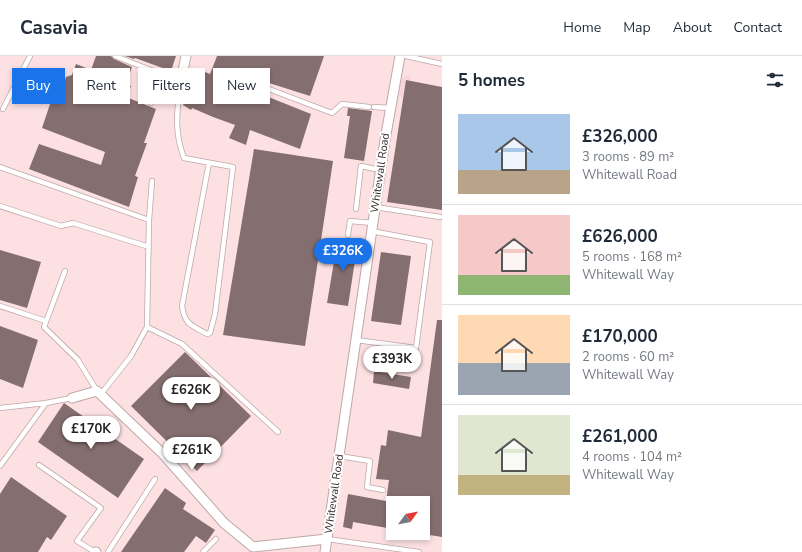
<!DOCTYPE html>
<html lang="en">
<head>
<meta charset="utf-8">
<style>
	body { margin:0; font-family:"Nunito Sans",sans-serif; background:#f2f2f3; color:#1f2937; height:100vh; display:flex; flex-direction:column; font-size:15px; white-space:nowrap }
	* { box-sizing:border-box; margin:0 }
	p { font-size:13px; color:#747a83 }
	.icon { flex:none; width:22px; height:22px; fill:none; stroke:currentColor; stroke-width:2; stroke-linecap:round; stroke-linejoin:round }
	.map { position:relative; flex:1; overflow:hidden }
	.side { display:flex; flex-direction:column; background:#fff; width:360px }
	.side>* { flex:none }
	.banner { position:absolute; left:12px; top:12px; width:370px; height:36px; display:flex; gap:8px }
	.needle { width:26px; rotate:57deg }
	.fabs { position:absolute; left:386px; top:440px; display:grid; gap:8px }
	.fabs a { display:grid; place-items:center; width:44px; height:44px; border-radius:0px; background:#fff; box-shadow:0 2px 6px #0003; font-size:20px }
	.price { position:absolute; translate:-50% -34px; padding:0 9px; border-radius:14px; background:#fff; color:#222; font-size:13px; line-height:26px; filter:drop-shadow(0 1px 2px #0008) }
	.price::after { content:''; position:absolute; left:50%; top:24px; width:12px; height:9px; margin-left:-6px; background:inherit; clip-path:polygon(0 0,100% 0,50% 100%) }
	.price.selected { background:#1a73e8; color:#fff }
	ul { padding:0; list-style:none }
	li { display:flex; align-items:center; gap:12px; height:100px; padding:0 16px }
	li+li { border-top:1px solid #e0e1e3 }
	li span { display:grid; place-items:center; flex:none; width:112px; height:80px; border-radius:0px; color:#555 }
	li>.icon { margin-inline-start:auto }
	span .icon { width:48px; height:48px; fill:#fffc; stroke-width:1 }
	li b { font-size:17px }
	h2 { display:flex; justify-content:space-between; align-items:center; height:48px; padding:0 16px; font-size:17px }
	.tag { padding:0 14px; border-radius:0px; background:#fff; box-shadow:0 2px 6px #0003; font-size:14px; line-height:36px }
	.tag.selected { background:#1a73e8; color:#fff }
	header { display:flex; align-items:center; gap:24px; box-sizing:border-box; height:56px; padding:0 20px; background:#fff; border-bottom:1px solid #e0e1e3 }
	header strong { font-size:19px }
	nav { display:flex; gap:22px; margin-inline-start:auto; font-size:14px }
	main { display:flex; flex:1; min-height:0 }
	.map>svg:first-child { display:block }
	.built { fill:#fde1e2; fill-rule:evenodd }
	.green { fill:#fad5d7 }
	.building { fill:#856e6f }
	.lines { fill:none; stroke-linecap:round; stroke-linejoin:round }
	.lane-casing { stroke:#bfa7a8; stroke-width:6 }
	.street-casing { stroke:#bfa7a8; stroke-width:11 }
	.lane { stroke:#fff; stroke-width:4.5 }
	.street { stroke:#fff; stroke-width:9 }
	.labels { text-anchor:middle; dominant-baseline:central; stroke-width:4; stroke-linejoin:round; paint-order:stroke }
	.street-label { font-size:11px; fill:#33292a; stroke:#fff }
</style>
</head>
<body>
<header>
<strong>Casavia</strong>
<nav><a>Home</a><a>Map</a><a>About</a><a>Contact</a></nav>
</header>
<main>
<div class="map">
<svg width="442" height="496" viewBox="0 0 442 496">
	<rect width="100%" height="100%" fill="#feeeef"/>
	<path class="built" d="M0,0H442V496H0ZM393,447H423V477H393Z"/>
	<path class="green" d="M410,18V25L406,24L403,43L399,39L402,22Z"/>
	<path class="building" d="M96,0H111L114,3L132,11L126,28L131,30L126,41L156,53L144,87H147L135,120L138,121L129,151L29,113L39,88L101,109L105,96L42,72L55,33L61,36L66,21L72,19L76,8L91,14Z
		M125,0H176L171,15L135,2L134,3Z
		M217,0H324L310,40L247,20L243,21L241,23L242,26L244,28L243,31L311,58L300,93L250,74L246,89L229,82L235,69L213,61L192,52L191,54L183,49L193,26L199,29L205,16L210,18Z
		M406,24L442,31V154L387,146Z
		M348,52L372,55L364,105L344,102L350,60H347Z
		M254,93L333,105L305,290L223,279Z
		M338,182L358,185L348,250L327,247Z
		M0,194L41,206L27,252L0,244Z
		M381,196L411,200L401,269L371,265Z
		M437,264H442V481L423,478V447H393V473L353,466L352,473L343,471L348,438L386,445L389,424L376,423L381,389L386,390L388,374L421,381Z
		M0,270L38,284L23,332L0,323Z
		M185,296L251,360L197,415L131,350Z
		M374,315L411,321L409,333L373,327Z
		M64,347L144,403L118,442L38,386Z
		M11,421L67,460L51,484L47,481L38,496H0V438Z
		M165,432L186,447L183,453L215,474L206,487L196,480L184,496H121Z"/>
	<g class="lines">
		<g class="lane-casing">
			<path id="lane" d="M115,0L166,20L181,21
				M406,0L442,8
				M245,24L332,57L342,48L369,51
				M180,29C177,56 174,76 184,102L233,111L215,258L210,277L207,278C191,269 185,269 182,250L209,107
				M151,47L162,19
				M374,51L390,52
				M3,53L30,0
				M0,111L149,164L147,271L131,300L101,338
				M0,150L61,170L73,167L149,191
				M375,151L440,161
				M356,153L361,110L380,114
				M149,164L152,125
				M348,179L350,165L373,167
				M65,215L44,271L78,304L97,335
				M0,250L46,265
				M147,271L182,288L278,376
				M356,284L416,292L430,186L371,175
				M0,352L46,347
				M339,400L370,405L367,431L383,434
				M39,409L101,452L77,485L95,496
				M0,410L46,347L72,342
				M327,483L419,496
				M108,496L155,423
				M203,496L216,483"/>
		</g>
		<g class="street-casing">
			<path id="street" d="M180,29L186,0
				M72,342L97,335L163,398L224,467L253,491L327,483
				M95,496H96
				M325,496L385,84L400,0"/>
		</g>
		<use href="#lane" class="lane"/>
		<use href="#street" class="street"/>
	</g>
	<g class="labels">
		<g class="street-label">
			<text transform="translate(380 117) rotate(-82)">Whitewall Road</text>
			<text transform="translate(334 438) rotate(-82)">Whitewall Road</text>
		</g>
	</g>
</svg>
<div class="fabs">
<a><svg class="needle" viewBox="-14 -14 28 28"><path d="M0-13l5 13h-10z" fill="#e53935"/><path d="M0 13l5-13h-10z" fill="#747a83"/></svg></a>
</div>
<b class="price selected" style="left:343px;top:216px">£326K</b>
<b class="price" style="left:392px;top:324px">£393K</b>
<b class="price" style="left:191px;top:355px">£626K</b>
<b class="price" style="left:91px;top:394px">£170K</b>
<b class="price" style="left:192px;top:415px">£261K</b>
<div class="banner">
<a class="tag selected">Buy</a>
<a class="tag">Rent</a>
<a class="tag">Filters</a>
<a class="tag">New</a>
</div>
</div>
<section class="side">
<h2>5 homes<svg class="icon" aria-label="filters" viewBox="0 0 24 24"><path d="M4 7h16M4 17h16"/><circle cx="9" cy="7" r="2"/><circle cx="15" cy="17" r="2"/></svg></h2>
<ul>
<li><span style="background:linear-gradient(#a9c7e8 70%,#b9a48a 0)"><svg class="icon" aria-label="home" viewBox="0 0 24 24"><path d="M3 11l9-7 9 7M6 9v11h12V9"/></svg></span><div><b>£326,000</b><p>3 rooms · 89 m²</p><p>Whitewall Road</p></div></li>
<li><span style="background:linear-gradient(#f6c9c9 75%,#8fb573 0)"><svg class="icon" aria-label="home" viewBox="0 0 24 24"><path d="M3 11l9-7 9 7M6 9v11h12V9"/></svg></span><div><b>£626,000</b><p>5 rooms · 168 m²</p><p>Whitewall Way</p></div></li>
<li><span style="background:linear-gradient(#ffd9b3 60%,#9aa5b1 0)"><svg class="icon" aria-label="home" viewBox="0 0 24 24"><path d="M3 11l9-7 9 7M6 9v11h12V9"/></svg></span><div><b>£170,000</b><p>2 rooms · 60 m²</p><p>Whitewall Way</p></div></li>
<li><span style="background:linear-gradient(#dfe7d0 75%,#c2b280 0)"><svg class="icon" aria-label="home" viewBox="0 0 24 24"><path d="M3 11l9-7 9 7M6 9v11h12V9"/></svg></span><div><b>£261,000</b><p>4 rooms · 104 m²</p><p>Whitewall Way</p></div></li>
</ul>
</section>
</main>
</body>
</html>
